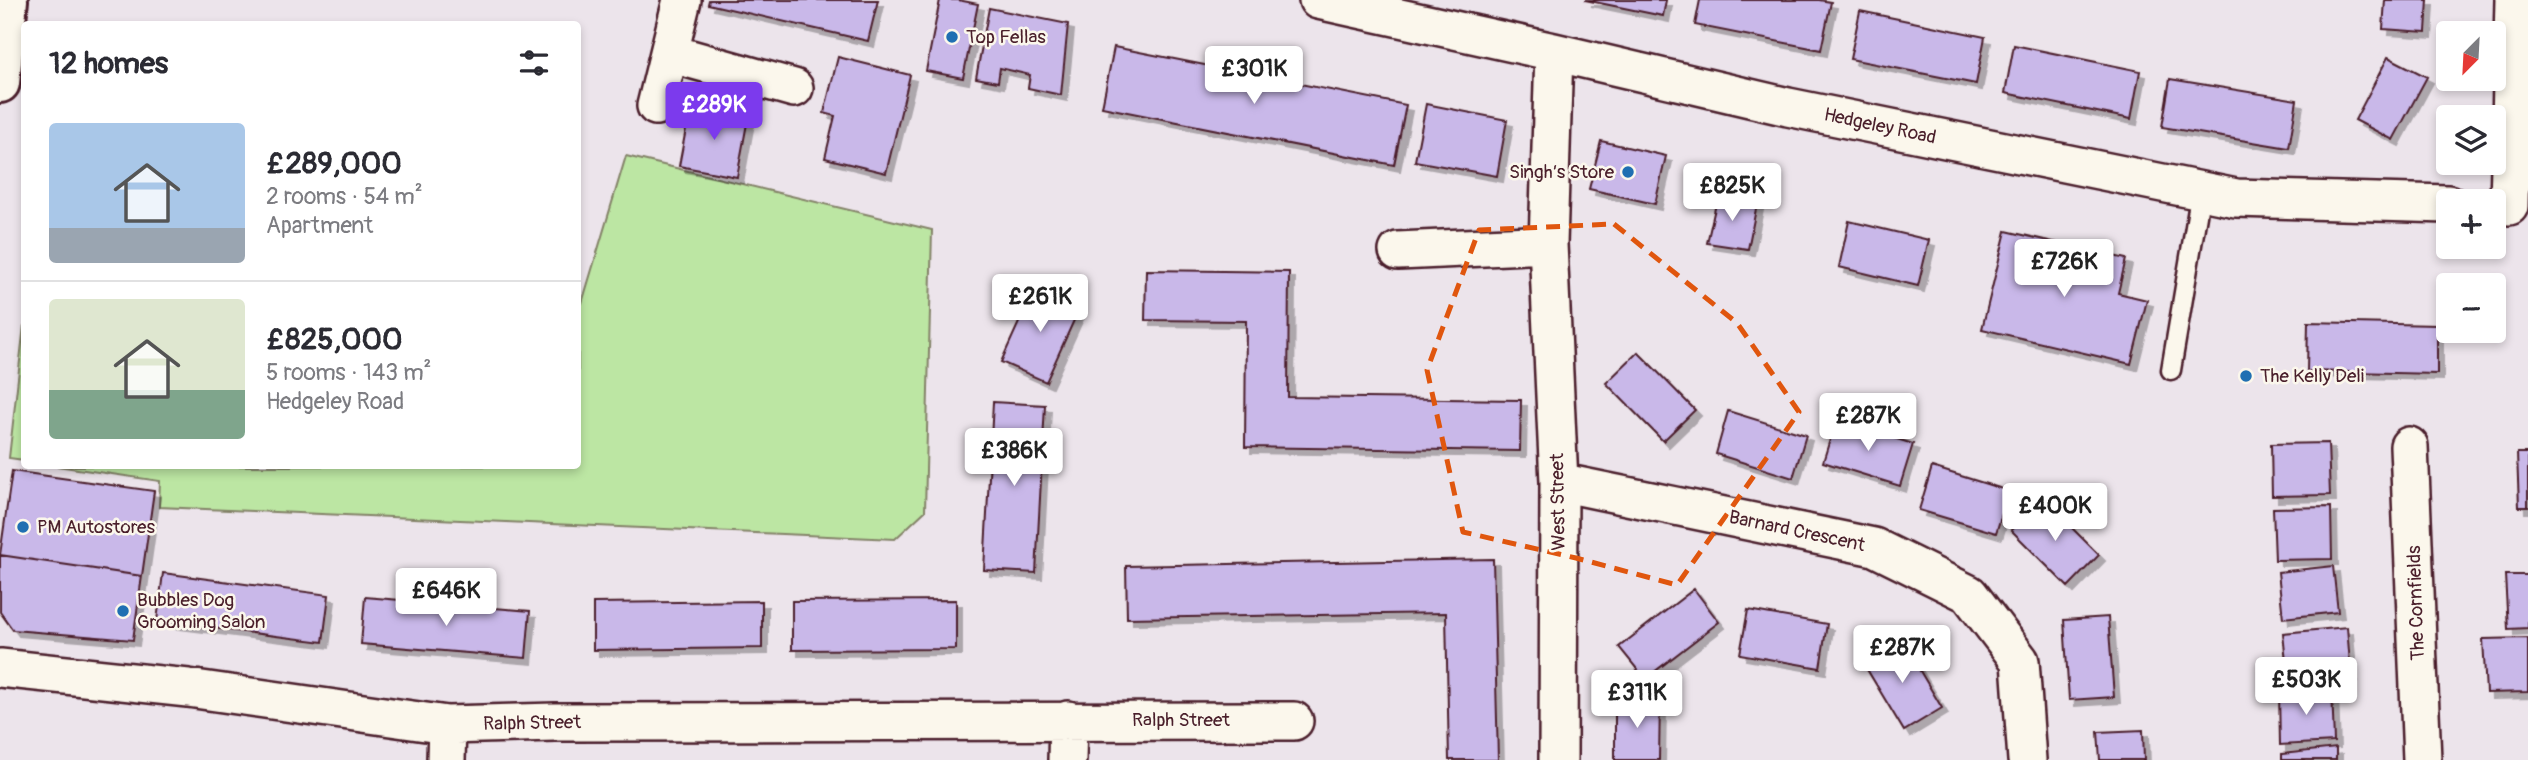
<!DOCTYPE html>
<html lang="en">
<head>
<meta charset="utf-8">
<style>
	body { margin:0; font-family:Pangolin,sans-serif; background:#f7f7f7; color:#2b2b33; height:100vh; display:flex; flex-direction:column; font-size:26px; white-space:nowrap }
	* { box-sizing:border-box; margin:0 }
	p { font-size:23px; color:#7c7c81 }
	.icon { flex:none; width:38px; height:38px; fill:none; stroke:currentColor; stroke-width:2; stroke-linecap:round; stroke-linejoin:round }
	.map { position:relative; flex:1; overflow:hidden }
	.details { position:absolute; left:21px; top:21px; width:560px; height:448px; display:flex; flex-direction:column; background:#fff; border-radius:7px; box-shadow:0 4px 10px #0003 }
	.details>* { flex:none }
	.needle { width:46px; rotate:204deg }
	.controls { position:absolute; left:2436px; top:21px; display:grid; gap:14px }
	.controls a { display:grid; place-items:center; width:70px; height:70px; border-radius:7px; background:#fff; box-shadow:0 4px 10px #0003; font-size:35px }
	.price { position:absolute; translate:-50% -60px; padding:0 16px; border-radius:7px; background:#fff; color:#222; font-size:23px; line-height:46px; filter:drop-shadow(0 2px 4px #0008) }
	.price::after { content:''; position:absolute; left:50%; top:42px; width:21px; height:16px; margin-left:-10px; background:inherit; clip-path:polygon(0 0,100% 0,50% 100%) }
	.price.current { background:#7c3aed; color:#fff }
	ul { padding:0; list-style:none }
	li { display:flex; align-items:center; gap:21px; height:175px; padding:0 28px }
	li+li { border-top:2px solid #e1e1e2 }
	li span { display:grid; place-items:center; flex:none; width:196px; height:140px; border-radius:7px; color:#555 }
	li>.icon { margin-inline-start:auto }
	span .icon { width:84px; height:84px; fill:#fffc; stroke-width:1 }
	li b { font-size:30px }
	h2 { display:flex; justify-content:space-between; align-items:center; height:84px; padding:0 28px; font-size:30px }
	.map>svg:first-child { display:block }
	.green { fill:#bce6a3; stroke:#838267; stroke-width:2 }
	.building { fill:#c9b8e9; stroke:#4a1f2b; stroke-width:2; filter:url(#shadow) }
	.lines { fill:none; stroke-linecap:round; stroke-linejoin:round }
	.lane-casing { stroke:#4a1f2b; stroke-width:23 }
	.street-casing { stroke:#4a1f2b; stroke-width:42 }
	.secondary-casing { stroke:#4a1f2b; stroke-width:44 }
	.lane { stroke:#fbf7ec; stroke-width:18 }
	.street { stroke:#fbf7ec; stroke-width:37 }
	.secondary { stroke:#fbf7ec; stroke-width:38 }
	.marked { fill:none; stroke:#e0560e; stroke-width:5; stroke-dasharray:14 9; stroke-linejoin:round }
	.poi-dot { fill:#1f6fb2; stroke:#fbf7ec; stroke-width:2.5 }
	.labels { text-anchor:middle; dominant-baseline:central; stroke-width:5; stroke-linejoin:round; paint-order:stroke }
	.poi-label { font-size:19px; fill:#4a1f2b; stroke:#fbf7ec; text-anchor:start }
	.street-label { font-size:19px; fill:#4a1f2b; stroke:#fbf7ec }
</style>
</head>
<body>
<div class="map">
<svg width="2528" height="760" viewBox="0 0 2528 760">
	<defs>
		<filter id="shadow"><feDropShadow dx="6" dy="6" stdDeviation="0" flood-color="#0004"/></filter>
	</defs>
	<rect width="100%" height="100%" fill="#ece4eb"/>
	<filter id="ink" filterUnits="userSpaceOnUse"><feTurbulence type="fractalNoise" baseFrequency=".0143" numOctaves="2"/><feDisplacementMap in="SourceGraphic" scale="14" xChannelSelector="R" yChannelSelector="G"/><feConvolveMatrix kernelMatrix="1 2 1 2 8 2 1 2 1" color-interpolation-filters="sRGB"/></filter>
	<g filter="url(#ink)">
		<path class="green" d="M626,156L932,230L925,511L895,539L159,507L160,481L57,466H578V303H582Z
			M24,325V460L9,458Z"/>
		<path class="building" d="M709,0H878L868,41L708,4Z
			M940,0H958L978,4L963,78L926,71Z
			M1585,0H1666L1663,16Z
			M1700,0H1819L1831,2L1821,50L1695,25Z
			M2385,0H2428L2426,32L2383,29Z
			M989,8L1068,24L1061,95L1028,88L1030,75L1000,68L998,82L976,78Z
			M1860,11L1985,37L1976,84L1850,59Z
			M2014,45L2140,71L2131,119L2005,93Z
			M1114,47L1406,105L1394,165L1102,107Z
			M838,57L910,75L886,173L825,158L835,116L824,113Z
			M2388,57L2427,77L2393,140L2355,120Z
			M2170,79L2297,100L2289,148L2162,127Z
			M1426,104L1507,120L1497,176L1415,161Z
			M690,108L748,118L737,177L679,166Z
			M1601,141L1666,156L1655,204L1589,189Z
			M1718,195L1757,204L1748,249L1707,243Z
			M1849,221L1929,240L1918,286L1839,267Z
			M2006,231L2126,259L2118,293L2147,300L2131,364L1982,329Z
			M1146,270L1289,272L1288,397L1521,400L1520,451L1245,447L1246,321L1145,320Z
			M1035,287L1080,307L1046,382L1001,362Z
			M2308,322L2437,325V374L2307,371Z
			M1638,352L1695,410L1663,441L1606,383Z
			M993,402L1045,405L1036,573L984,570Z
			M1728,411L1806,435L1793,478L1716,454Z
			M1836,420L1913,444L1900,486L1823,462Z
			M2328,443L2330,495L2272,496L2271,444Z
			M2517,453H2528V507H2519Z
			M1932,467L2009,491L1996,533L1919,510Z
			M12,471L154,491L142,576L0,555Z
			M2042,498L2099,555L2068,587L2011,530Z
			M2331,507L2332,559L2275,560L2273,508Z
			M0,555L142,576L133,640L13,630L0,612Z
			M1493,559L1498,760H1449L1446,613L1127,618L1126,566Z
			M2333,566L2338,612L2283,618L2278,572Z
			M163,573L329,595L323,642L157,621Z
			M2505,575H2528V628L2508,629Z
			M1694,589L1719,622L1645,679L1619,647Z
			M365,597L530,611L526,658L361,644Z
			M956,600V649L792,650V601Z
			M762,601V648L593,650V603Z
			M1748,610L1827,624L1820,668L1740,654Z
			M2108,617L2114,697L2069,700L2064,620Z
			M2347,627L2351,676L2288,681L2283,633Z
			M2528,638V692L2486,693L2483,639Z
			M1901,639L1942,708L1904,731L1862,661Z
			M2332,688L2334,742L2280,745L2279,691Z
			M1615,701H1660L1659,760H1615Z
			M2143,730L2144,760H2100L2098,732Z
			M2336,748V760H2282V754Z"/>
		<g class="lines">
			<g class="lane-casing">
				<path id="lane" d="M2171,370L2201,191"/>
			</g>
			<g class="street-casing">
				<path id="street" d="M1318,0L1554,52L1788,107L2236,198L2448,204
					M1554,52L1548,244L1559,482L1558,760
					M669,53L794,88
					M656,106L682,0
					M2509,206L2514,0
					M1398,251L1548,244
					M2409,446L2422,760
					M1559,482L1874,547L1969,594L2020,661L2027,760
					M0,668L188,688L447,725L555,722L1294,721
					M446,760L447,725
					M1067,760L1068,720"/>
			</g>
			<g class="secondary-casing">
				<path id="secondary" d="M0,83L8,0"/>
			</g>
			<use href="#lane" class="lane"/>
			<use href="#street" class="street"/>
			<use href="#secondary" class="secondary"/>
		</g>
	</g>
	<path class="marked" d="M1614,224L1737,323L1799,412L1677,585L1576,558L1463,532L1427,370L1479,230Z"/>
	<g class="poi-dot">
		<circle cx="952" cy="37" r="7"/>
		<circle cx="1628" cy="172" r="7"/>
		<circle cx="2246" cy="376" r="7"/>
		<circle cx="23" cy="527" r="7"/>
		<circle cx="123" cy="611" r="7"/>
	</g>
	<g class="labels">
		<g class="poi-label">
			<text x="966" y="37">Top Fellas</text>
			<text x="1614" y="172" text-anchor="end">Singh’s Store</text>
			<text x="2260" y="376">The Kelly Deli</text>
			<text x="37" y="527">PM Autostores</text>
			<text x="137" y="600">Bubbles Dog<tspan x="137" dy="22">Grooming Salon</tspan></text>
		</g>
		<g class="street-label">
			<text transform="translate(1880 126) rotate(12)">Hedgeley Road</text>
			<text transform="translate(1558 502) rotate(-91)">West Street</text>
			<text transform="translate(1797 531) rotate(12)">Barnard Crescent</text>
			<text transform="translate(2416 603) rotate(-92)">The Cornfields</text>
			<text x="1181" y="720">Ralph Street</text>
			<text transform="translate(532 723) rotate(-1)">Ralph Street</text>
		</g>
	</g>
</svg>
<div class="controls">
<a><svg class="needle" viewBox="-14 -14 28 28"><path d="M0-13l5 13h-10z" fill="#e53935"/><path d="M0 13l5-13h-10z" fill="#7c7c81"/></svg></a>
<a><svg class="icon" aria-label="layers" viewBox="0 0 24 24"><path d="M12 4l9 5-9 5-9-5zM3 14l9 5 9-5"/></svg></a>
<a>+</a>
<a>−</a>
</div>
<b class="price" style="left:1254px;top:106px">£301K</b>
<b class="price current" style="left:714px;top:142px">£289K</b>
<b class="price" style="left:1732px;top:223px">£825K</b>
<b class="price" style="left:2064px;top:299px">£726K</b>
<b class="price" style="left:1040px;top:334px">£261K</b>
<b class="price" style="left:1868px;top:453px">£287K</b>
<b class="price" style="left:1014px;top:488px">£386K</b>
<b class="price" style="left:2055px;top:543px">£400K</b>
<b class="price" style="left:446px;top:628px">£646K</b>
<b class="price" style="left:1902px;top:685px">£287K</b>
<b class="price" style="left:2306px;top:717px">£503K</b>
<b class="price" style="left:1637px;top:730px">£311K</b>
<section class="details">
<h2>12 homes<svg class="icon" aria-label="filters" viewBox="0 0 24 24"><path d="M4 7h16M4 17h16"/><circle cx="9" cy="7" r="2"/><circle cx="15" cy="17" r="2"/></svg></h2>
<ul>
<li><span style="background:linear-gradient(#a9c7e8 75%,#9aa5b1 0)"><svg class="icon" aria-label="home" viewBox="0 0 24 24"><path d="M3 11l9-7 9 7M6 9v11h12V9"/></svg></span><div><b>£289,000</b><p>2 rooms · 54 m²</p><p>Apartment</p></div></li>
<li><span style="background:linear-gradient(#dfe7d0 65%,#7fa58c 0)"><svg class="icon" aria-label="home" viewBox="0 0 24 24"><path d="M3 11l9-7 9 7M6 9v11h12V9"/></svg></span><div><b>£825,000</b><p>5 rooms · 143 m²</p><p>Hedgeley Road</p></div></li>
</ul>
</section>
</div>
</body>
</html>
